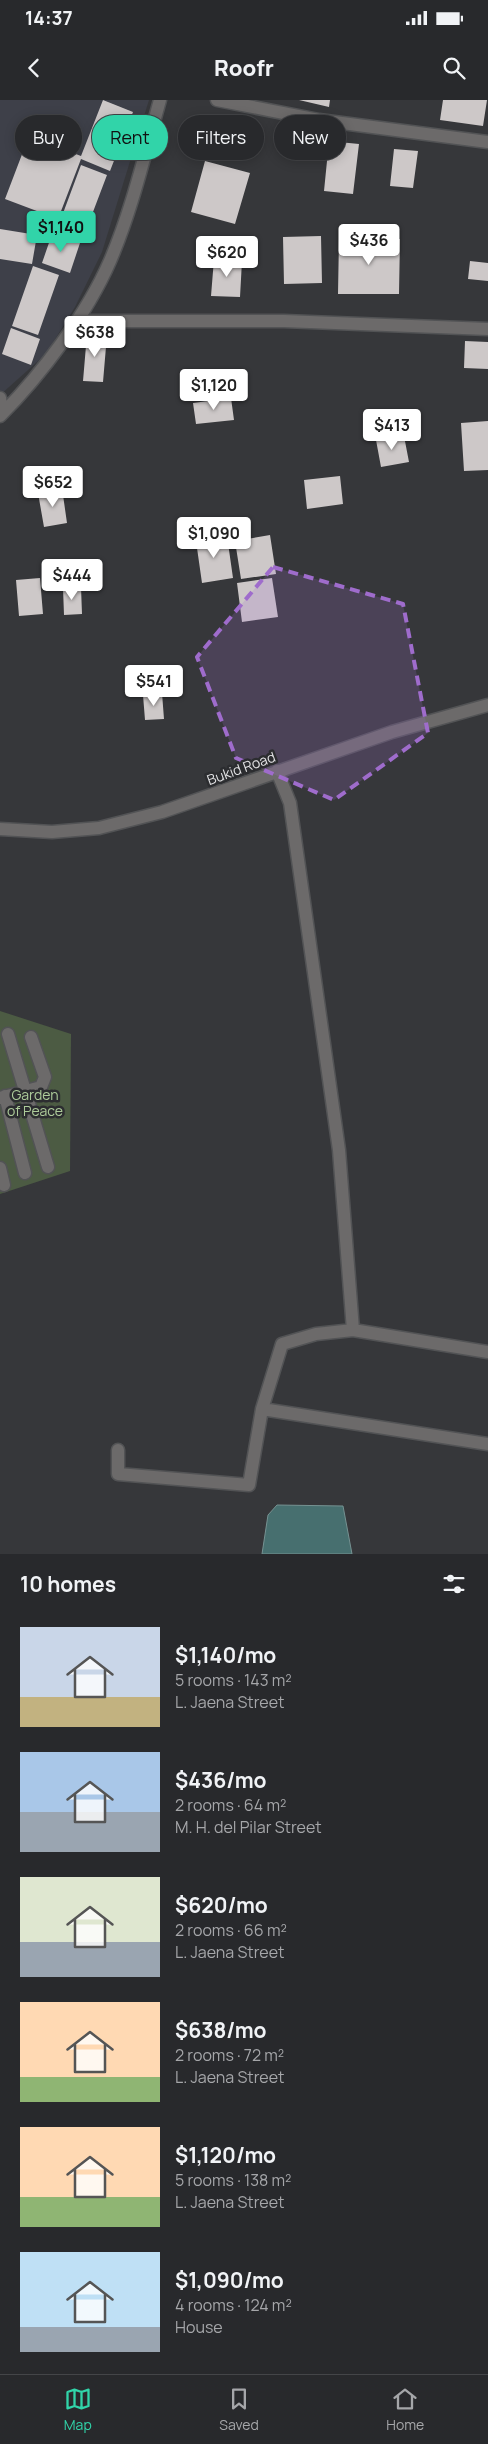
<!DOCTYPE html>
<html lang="en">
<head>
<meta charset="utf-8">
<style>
	body { margin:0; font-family:Manrope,sans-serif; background:#343538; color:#f1f3f6; height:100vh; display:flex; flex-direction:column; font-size:19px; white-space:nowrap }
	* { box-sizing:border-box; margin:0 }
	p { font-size:16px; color:#a5a6a9 }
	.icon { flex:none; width:28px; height:28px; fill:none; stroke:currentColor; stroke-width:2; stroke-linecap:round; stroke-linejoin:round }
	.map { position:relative; height:1454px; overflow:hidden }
	.panel { display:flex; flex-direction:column; background:#28292c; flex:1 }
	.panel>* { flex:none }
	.banner { position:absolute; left:15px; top:15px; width:459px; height:45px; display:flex; gap:10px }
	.price { position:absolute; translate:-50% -42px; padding:0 11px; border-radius:5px; background:#fff; color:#222; font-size:16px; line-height:32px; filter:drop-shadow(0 1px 2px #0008) }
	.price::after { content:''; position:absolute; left:50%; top:30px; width:15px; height:11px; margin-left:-8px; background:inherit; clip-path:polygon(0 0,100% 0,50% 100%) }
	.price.on { background:#31d4a9; color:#111 }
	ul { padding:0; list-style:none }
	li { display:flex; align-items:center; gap:15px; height:125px; padding:0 20px }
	li span { display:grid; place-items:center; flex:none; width:140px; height:100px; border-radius:0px; color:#555 }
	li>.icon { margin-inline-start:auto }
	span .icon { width:60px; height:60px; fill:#fffc; stroke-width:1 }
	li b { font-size:21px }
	h2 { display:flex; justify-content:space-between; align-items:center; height:60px; padding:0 20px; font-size:21px }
	.tag { padding:0 18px; border-radius:22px; background:#28292c; box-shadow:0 2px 12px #0003,0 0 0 1px #444548; font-size:18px; line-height:45px }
	.tag.on { background:#31d4a9; color:#111 }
	.status { display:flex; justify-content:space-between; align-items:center; height:35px; padding:0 25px; background:#28292c; direction:ltr }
	.status svg { height:14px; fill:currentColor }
	header { display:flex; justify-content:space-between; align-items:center; height:65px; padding:0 20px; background:#28292c; font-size:22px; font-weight:800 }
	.dock { display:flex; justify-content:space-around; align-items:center; height:70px; border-top:1px solid #444548; background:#28292c; font-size:14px; color:#a5a6a9 }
	.dock a { display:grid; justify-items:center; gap:2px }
	.dock .on { color:#31d4a9 }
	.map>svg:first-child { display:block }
	.built { fill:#3e4049 }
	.green { fill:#4c5b43 }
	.water { fill:#476f6f; stroke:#769292 }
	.building { fill:#cdc8c8 }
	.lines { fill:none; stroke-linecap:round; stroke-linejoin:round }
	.minor-casing { stroke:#525355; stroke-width:15 }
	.minor { stroke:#6c6a6a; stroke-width:12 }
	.marked { fill:#9f6ccc; fill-opacity:0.2; stroke:#9f6ccc; stroke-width:4; stroke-dasharray:10 6; stroke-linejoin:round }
	.labels { text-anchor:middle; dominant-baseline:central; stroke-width:5; stroke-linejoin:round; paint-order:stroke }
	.street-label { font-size:14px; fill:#e3e3e5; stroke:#2c2d30 }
	.park-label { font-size:14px; fill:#adcb9a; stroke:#2c2d30 }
</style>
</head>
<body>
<div class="status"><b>14:37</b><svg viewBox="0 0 49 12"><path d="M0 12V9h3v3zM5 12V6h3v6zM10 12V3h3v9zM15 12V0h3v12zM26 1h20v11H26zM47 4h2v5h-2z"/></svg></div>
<header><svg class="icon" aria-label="back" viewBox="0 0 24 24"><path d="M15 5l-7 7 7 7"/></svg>Roofr<svg class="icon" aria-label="search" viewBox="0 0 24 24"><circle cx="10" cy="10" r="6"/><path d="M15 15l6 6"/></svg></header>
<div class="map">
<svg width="488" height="1454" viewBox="0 0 488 1454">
	<rect width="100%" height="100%" fill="#36373a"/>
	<path class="built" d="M0,0H149L102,152L75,207L46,254L0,295Z"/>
	<path class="green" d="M0,911L71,934L70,1071L0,1094Z"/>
	<path class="water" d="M277,1405L343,1406L352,1454H262L268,1415Z"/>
	<path class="building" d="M103,0L133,12L110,71L81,59L58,119L5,99L29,36L81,56Z
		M299,0H330L329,7Z
		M443,0H487L483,26L440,20Z
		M329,41L359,44L353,94L324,91Z
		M394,49L418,51L413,88L390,86Z
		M205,61L250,73L235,124L191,112Z
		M81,65L107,75L85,133L59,124Z
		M0,129L37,135L32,164L0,159Z
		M52,134L80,143L70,173L42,163Z
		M321,136L322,183L284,184L283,137Z
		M339,138L400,139L399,194H338Z
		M214,159L242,161L240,197L211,196Z
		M470,161L488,163V181L468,179Z
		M33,166L59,175L38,235L12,226Z
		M11,228L40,239L31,265L2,254Z
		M87,234L107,235L103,282L83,281Z
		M465,241L488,242V269L464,268Z
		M231,298L234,320L196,324L193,303Z
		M488,321V370L464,371L461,323Z
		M404,336L409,362L381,367L376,340Z
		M340,376L343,404L307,409L304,380Z
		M62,388L67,423L44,427L38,393Z
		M270,435L276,474L241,479L235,441Z
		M227,436L233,478L202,483L196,441Z
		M40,478L43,514L19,516L16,480Z
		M272,478L278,517L242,522L237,483Z
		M81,487L82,514L64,515L63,488Z
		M162,593L164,619L145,620L143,595Z"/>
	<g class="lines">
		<g class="minor-casing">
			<path id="minor" d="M217,0L319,20L488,42
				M77,221H284L488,229
				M0,298L2,314
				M0,316C41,275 87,214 110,161C132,110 145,53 160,0
				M277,671L290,703L339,1050L353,1230L488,1252
				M0,729L52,732L99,728L162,712L392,632L488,605
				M8,934L48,1067
				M5,996L25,1073
				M0,998L41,987L45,977L31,937
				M0,1068L4,1085
				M262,1309L488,1344
				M118,1350V1374L249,1385L262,1309L282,1244L316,1234L353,1230"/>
		</g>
		<use href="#minor" class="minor"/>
	</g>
	<path class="marked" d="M273,467L403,504L428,633L334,700L236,658L197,557Z"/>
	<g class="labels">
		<g class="street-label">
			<text transform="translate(241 668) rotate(-20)">Bukid Road</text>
		</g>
		<g class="park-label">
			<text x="35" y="994">Garden<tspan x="35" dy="16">of Peace</tspan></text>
		</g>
	</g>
</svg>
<b class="price on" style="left:61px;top:153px">$1,140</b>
<b class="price" style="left:369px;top:166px">$436</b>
<b class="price" style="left:227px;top:178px">$620</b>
<b class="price" style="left:95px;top:258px">$638</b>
<b class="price" style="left:214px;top:311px">$1,120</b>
<b class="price" style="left:392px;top:351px">$413</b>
<b class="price" style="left:53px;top:408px">$652</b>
<b class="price" style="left:214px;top:459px">$1,090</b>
<b class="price" style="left:72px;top:501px">$444</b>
<b class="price" style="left:154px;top:607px">$541</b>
<div class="banner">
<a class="tag">Buy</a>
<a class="tag on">Rent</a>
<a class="tag">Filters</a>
<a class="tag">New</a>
</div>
</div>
<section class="panel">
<h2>10 homes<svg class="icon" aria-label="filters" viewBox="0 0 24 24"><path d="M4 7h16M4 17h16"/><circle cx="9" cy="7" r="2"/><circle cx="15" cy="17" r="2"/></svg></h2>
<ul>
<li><span style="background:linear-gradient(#c9d6e8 70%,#c2b280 0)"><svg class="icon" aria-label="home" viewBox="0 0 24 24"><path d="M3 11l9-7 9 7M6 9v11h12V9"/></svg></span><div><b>$1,140/mo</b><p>5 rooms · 143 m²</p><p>L. Jaena Street</p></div></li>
<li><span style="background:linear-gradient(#a9c7e8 60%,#9aa5b1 0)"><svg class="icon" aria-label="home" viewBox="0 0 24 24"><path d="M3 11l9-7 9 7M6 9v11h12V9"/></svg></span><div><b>$436/mo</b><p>2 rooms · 64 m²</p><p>M. H. del Pilar Street</p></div></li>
<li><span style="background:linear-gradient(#dfe7d0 65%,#9aa5b1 0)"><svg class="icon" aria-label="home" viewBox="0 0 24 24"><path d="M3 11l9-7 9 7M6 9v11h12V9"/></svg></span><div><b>$620/mo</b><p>2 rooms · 66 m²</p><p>L. Jaena Street</p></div></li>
<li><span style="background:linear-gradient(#ffd9b3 75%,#8fb573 0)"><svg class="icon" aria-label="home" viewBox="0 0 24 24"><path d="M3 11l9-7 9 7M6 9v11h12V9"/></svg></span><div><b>$638/mo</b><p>2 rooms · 72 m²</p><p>L. Jaena Street</p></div></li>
<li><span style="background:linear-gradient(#ffd9b3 70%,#8fb573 0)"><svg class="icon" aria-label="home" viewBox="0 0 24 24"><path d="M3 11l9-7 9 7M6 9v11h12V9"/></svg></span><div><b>$1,120/mo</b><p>5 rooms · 138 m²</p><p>L. Jaena Street</p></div></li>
<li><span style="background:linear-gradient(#bfe0f5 75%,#9aa5b1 0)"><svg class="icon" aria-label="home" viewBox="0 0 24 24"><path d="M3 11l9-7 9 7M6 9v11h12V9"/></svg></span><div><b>$1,090/mo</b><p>4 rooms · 124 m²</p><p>House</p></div></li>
</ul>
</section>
<nav class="dock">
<a class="on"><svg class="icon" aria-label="map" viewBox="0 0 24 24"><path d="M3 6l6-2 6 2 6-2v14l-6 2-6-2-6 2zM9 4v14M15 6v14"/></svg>Map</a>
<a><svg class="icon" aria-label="saved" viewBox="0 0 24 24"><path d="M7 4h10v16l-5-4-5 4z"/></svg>Saved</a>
<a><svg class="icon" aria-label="home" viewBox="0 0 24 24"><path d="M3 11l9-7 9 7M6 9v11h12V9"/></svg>Home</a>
</nav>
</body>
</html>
